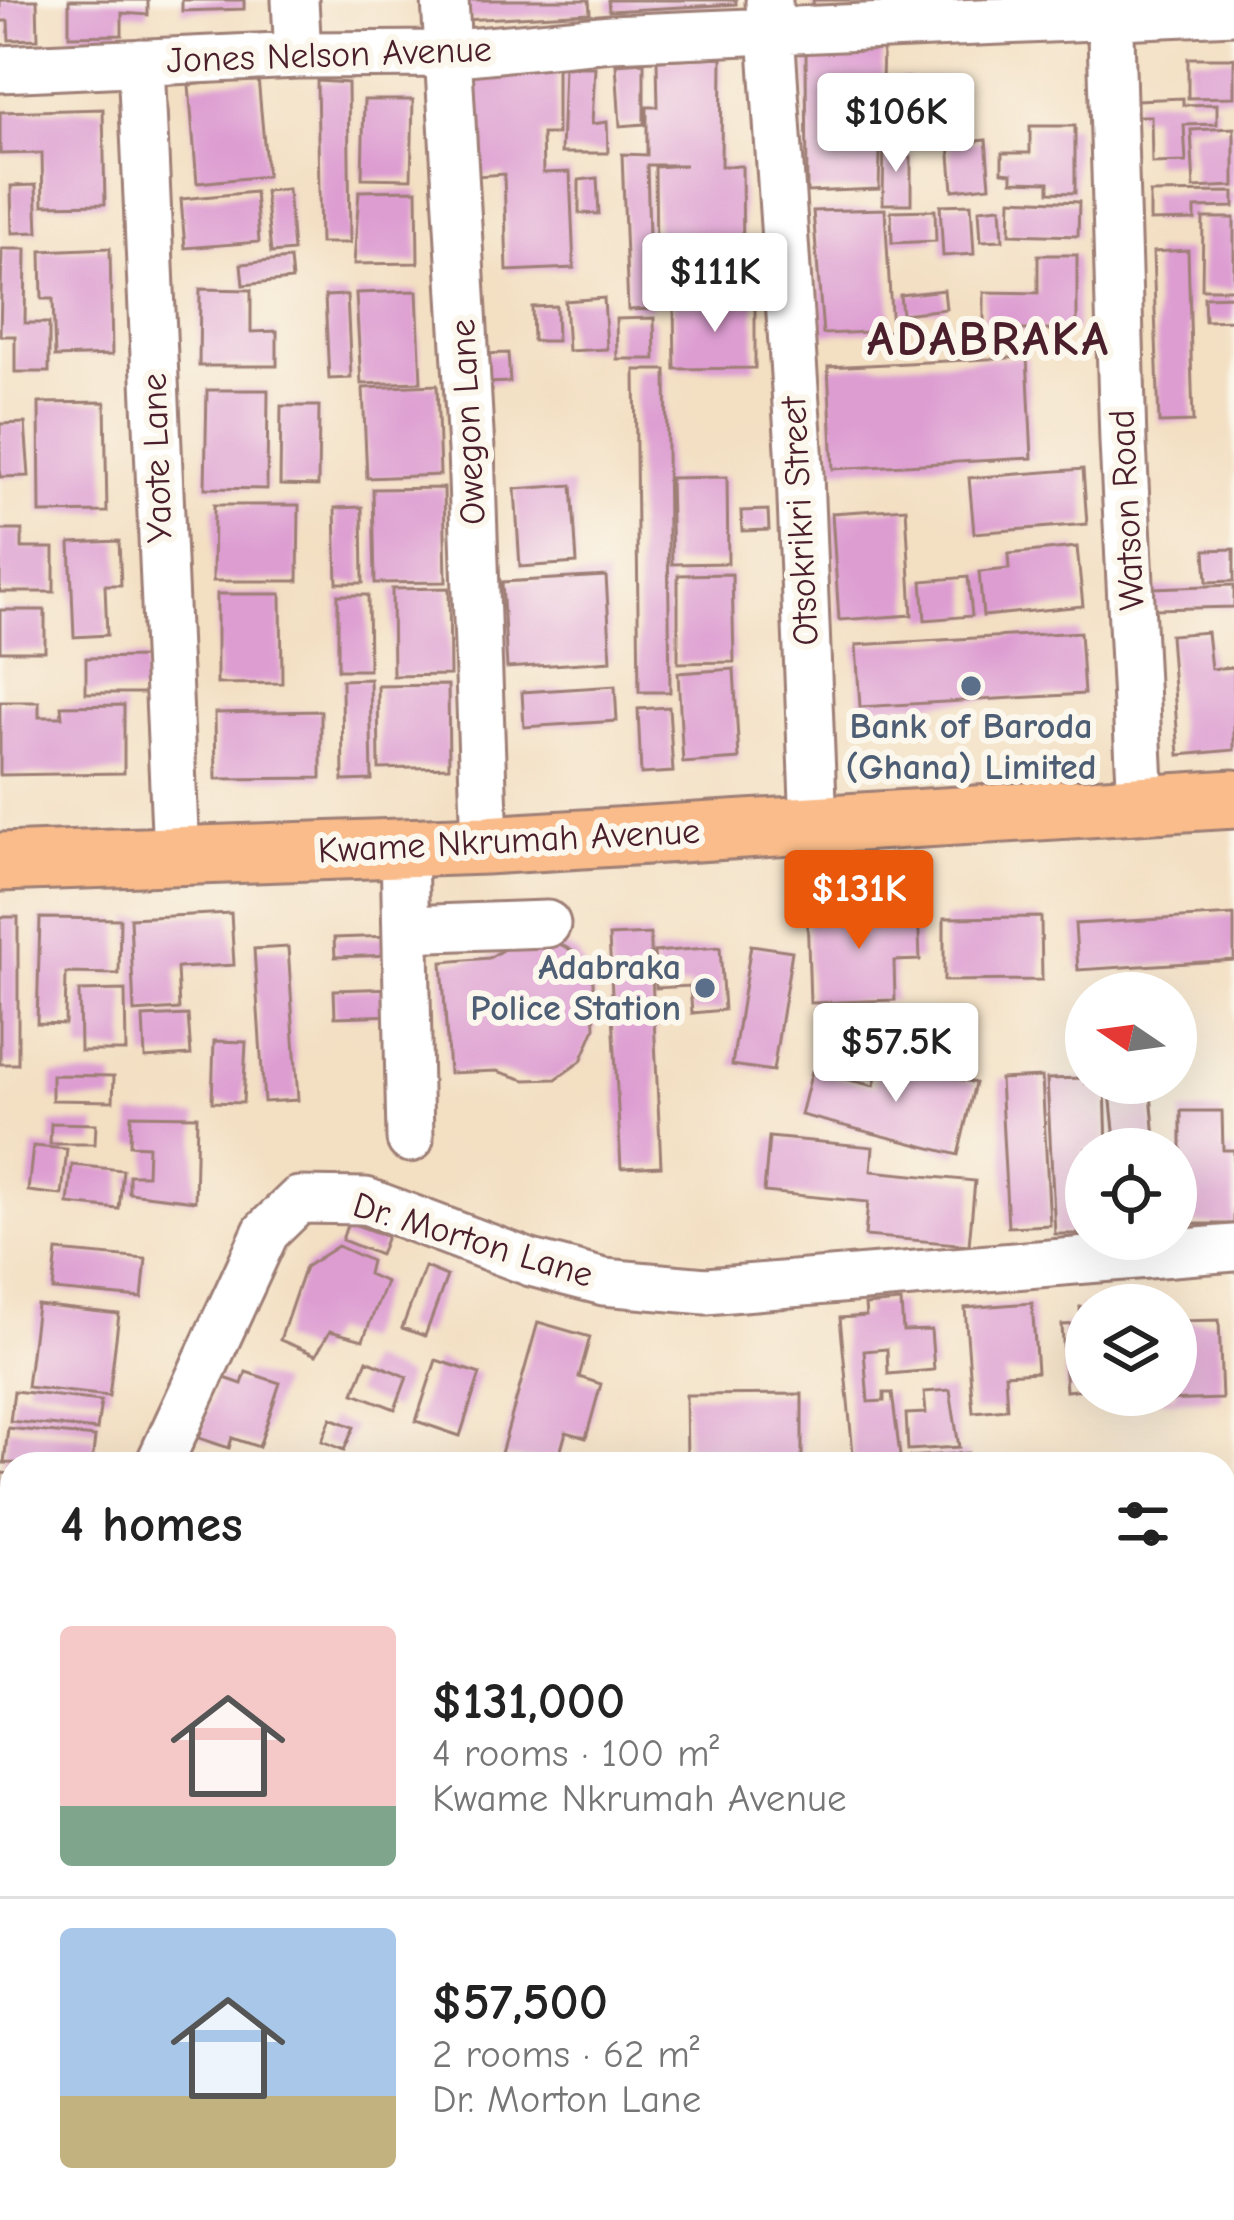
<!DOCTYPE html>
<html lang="en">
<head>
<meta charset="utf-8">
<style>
	body { margin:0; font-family:"Comic Neue",sans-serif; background:#f2f2f2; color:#222; height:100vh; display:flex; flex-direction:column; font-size:45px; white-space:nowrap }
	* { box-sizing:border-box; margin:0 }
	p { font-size:39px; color:#767676 }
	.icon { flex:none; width:66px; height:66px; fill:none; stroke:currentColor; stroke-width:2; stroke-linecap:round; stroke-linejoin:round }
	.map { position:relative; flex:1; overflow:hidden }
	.side { position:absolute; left:0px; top:1452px; width:1236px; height:768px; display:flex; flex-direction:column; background:#fff; border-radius:36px 36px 0 0; box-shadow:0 12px 48px #0002 }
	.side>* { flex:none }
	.needle { width:78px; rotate:283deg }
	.buttons { position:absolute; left:1065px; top:972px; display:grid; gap:24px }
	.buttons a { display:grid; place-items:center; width:132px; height:132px; border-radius:50%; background:#fff; box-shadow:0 12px 48px #0002; font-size:60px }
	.price { position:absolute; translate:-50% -102px; padding:0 27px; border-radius:12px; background:#fff; color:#222; font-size:39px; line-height:78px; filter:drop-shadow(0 3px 6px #0008) }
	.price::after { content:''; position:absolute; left:50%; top:72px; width:36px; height:27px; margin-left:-18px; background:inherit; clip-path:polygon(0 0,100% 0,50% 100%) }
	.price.active { background:#ea580c; color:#fff }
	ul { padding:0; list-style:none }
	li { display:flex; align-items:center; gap:36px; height:300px; padding:0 60px }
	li+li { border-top:3px solid #e0e0e0 }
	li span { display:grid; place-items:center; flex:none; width:336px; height:240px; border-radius:12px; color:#555 }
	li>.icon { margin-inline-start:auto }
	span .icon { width:144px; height:144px; fill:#fffc; stroke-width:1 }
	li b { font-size:51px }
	h2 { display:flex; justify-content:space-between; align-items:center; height:144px; padding:0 60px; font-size:51px }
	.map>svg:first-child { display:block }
	.building { fill:#dd9dd1 }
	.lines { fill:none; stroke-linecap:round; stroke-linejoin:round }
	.minor-casing { stroke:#9e7f76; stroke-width:51 }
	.major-casing { stroke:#9e7f76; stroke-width:63 }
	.minor { stroke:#fff; stroke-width:45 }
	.major { stroke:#f9bc8a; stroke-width:57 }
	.service-dot { fill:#5c6f8a; stroke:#fbf7ec; stroke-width:4.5 }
	.labels { text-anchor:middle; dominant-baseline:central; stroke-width:12; stroke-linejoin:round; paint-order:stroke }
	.street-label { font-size:36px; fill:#4a1f2b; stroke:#fbf7ec }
	.service-label { font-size:36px; font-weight:bold; fill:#4e5e75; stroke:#fbf7ec }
	.district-label { font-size:48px; font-weight:bold; letter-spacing:3px; fill:#4a1f2b; stroke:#fbf7ec }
</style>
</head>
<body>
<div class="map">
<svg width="1234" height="2220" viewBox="0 0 1234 2220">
	<rect width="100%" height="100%" fill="#fbf7ec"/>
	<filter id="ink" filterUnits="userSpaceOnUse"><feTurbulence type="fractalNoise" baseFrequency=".00833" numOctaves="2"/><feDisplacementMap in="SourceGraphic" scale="24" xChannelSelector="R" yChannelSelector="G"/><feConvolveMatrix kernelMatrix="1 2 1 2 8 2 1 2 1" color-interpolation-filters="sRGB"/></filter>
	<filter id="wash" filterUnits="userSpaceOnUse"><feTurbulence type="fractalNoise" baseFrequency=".004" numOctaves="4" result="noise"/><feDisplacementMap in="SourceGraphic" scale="48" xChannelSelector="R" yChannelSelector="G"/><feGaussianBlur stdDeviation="2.7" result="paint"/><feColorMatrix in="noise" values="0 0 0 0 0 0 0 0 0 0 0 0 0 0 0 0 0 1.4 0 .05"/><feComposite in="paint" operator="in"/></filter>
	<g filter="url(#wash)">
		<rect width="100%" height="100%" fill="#f3dfc2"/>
		<g id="blocks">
			<path class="building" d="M0,0H37L38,39L9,40L8,21H0Z
				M69,0H148V15L122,13V35L69,36Z
				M182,0H244V9L182,11Z
				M463,0H589L590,13L464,20Z
				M608,0H736V4L609,11Z
				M813,0H895V4L814,9Z
				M883,47L879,189L807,192L806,52Z
				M722,57L721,166H742L743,260L656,262L655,167L686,165H647L651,309L628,310L622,154L647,155V107H658L657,60Z
				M1188,58H1234V97L1188,98Z
				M644,62V124L620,126L616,64Z
				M557,67V134H542L543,173L570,172L574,268L507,271L504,174L476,176L473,70Z
				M564,67H595L592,124L607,122L608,153H561Z
				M258,78L267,176L197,183L189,85Z
				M908,78L910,127H892L891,79Z
				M939,78L940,105L955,104V123L916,125L913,80Z
				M317,81L348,83L350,243H320Z
				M1183,98V105L1217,104V124L1184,125L1186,162L1152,163L1151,116H1136V100Z
				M364,100H413L411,179L362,178Z
				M103,109L105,204L43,205L42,153L0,154V112Z
				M1030,126H1075V193L1049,192V182L1012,181V173L1002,172V153H1030Z
				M1234,128V186L1194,188L1191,130Z
				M884,133H895V157H911V204H883Z
				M986,140L990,186L953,190L949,144Z
				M597,178L599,214L579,213V180Z
				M36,185L38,232L12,233L11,186Z
				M288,189L293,251L271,253L265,191Z
				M417,190L418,263L354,264L359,191Z
				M255,192L259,242L185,248L181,199Z
				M1234,192V207L1195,208V220L1150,221V193Z
				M1011,199L1079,202L1078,236L1010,234Z
				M971,204L974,254L943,256L940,205Z
				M1001,207L1003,240L981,241L979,209Z
				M885,209L892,331L823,334L813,211Z
				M935,210L936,241L892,243L891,211Z
				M1203,218H1234V289H1202Z
				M110,248L112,355L55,357L53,299H42L41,251Z
				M2,249H26L25,323H49V372H15V336H0Z
				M1188,250L1193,422L1159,423L1153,252Z
				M1038,255H1077V330H984V292L1038,293Z
				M290,259L292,280L243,285L241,264Z
				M200,289L251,290V332L277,331V366H199Z
				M944,290L946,309L902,314L900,295Z
				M417,291L421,382L361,384L356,293Z
				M347,295L351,378L329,379L325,296Z
				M1234,296V320L1205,321L1204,297Z
				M604,298L607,349L568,351L565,301Z
				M755,302V368L675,369L674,303Z
				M556,306L557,341H533L532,307Z
				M654,318L655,359H617L616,319Z
				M508,353L510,382L484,383L483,354Z
				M1027,357L1032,458L833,469L828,367Z
				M635,370H666L670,692H639Z
				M437,385L440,475L367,478L363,388Z
				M207,390H268L267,489L205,488Z
				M105,402L107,512L40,513L39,403Z
				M281,406H319L318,486L280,485Z
				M25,423L29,476L0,477V424Z
				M1083,469L1087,524L974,533L969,478Z
				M727,477L728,563L672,564L670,478Z
				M572,485L577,563L520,567L515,489Z
				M444,488L446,582L375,583L373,489Z
				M214,505H299L298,581H213Z
				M362,507L363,583H337L335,508Z
				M906,508L912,615L839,620L832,513Z
				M768,510L769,530L742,531L741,511Z
				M0,530H22V548H54V592H0Z
				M119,541L121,585H105L107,635L74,637L70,543Z
				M1077,547L1083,606L983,616L979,572L1009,569L1008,554Z
				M1234,549V581L1207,582L1205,550Z
				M732,574L734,662L678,663V575Z
				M606,576L611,661L507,668L502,582Z
				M968,577L972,616L925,620L922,581Z
				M1234,585V607L1154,609L1153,588Z
				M449,588L450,675L393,676L392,589Z
				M217,594H281L282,683L217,684Z
				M338,595H368L369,670H338Z
				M0,610H45V651H0Z
				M1080,632L1084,694L860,707L856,645Z
				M1207,632L1211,669L1234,667V750L1179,755L1170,635Z
				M146,657V693H86V658Z
				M734,669L739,759L683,763L678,673Z
				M370,679L372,780L343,781L342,680Z
				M448,685L449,767L379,769L378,686Z
				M615,686L617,721L524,727L522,692Z
				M0,702H39V717H62L61,706L124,705V773L0,775Z
				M669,707L673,772L641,774L638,709Z
				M321,711V778L216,779L215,713Z
				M918,907L920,960L894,961L895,1000L810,1003L807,911Z
				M231,913L234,965L177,968L179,1009L134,1012L130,918Z
				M1234,915V960L1078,970L1075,924Z
				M0,917H18V1064H0Z
				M1041,917L1042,980L944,981V918Z
				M40,918L120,919L119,974L66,973L65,1024L37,1023Z
				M650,934L661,1166L621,1168L609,936Z
				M391,936L392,955L335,957L334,938Z
				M517,941L556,942L578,954L593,982L595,1028L581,1061L556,1079L525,1080L497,1071L449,1073L442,962L489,958Z
				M751,945L792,951L773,1071L732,1065Z
				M288,947L298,1100L264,1102L254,949Z
				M720,947L724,1010L692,1013L690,986L656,988L654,952Z
				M395,988L396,1015L335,1017L334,990Z
				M125,990L126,1051H80L79,991Z
				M188,1015L191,1055L145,1058L143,1017Z
				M214,1041L246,1042L243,1103L212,1102Z
				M880,1059L975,1083L958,1155L801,1115L812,1071L874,1086Z
				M52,1075L114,1076L113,1101L52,1100Z
				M1042,1077L1050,1225L1008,1227L1000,1079Z
				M1086,1078V1083H1105L1107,1149H1086V1234H1055L1047,1079Z
				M1109,1083H1150L1156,1149H1116Z
				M1181,1111H1222L1223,1150H1234V1224H1181Z
				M131,1115L197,1116L195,1201L129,1193V1175H147L148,1146L130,1145Z
				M51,1123L96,1124L95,1144H50Z
				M769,1137L873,1147L871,1171L975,1181L969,1245L865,1236L868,1202L764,1192Z
				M33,1146L67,1149L62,1195L28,1191Z
				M72,1165L123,1170L119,1209L68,1204Z
				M348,1222L387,1236L380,1255L342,1240Z
				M338,1246L371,1261L368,1274L386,1282L363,1340L330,1331L316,1355L280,1340L305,1267Z
				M57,1251L146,1259L142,1298L53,1290Z
				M425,1267L447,1276L425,1336L402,1328Z
				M901,1302L903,1331L931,1330L934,1370L888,1374L887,1349L864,1351L868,1402L884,1401V1393H892L901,1464H854L840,1318L866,1316L865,1305Z
				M1032,1303L1037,1372L1005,1374L1007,1409L973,1412L965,1308Z
				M37,1305L119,1314L109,1396L27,1387Z
				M1080,1307H1086V1389L1066,1391L1062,1325L1081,1324Z
				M1219,1320L1222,1399L1161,1401V1395H1176V1321Z
				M538,1322L590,1337L579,1377L601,1384L586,1438L566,1432L557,1464L500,1457Z
				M367,1360L407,1377L395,1409L354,1393Z
				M436,1360L480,1374L460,1436L416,1421Z
				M246,1372L280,1383L259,1447L232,1438L229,1448L199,1438L219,1376L242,1384Z
				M950,1390L959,1447L908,1450L906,1414L926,1413L924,1392Z
				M14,1391L101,1401L97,1430L10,1421Z
				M802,1394V1464H687L686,1395Z
				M331,1418L354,1427L344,1450L322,1441Z
				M8,1428L95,1437L92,1464L4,1463Z
				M968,1453L969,1464H910V1457Z
				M2,1473L12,1474V1514L0,1512Z
				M1224,1480H1234V1530H1224Z
				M1224,1547H1234V1638H1224Z
				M1234,1728V1809H1230L1227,1729Z
				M1224,1817H1234V1899L1224,1900Z
				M1224,1917H1234V1956L1224,1957Z
				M1234,1971V2083H1224V1972Z
				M0,2037L12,2042V2086L0,2116Z
				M9,2208H35L59,2220H3Z
				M132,2208H176L204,2220H127Z
				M217,2208H281L276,2220H244Z
				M623,2208H675L674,2220H622Z
				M783,2208V2220H689L688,2212Z
				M916,2208H971V2218L916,2220Z
				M1120,2208H1174L1175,2220H1109L1108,2209Z"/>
		</g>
	</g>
	<g filter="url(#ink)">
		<use href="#blocks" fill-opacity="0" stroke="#9e7f76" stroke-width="3"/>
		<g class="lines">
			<g class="minor-casing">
				<path id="minor" d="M295,0L298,55
					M445,0L471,450L485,845
					M1110,0L1123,442L1141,804
					M769,2L799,449L814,826
					M141,62L176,854
					M0,69L298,55L446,54L611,38L1234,11
					M404,847L410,1139
					M406,929L547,924
					M159,1464L266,1232L299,1200L366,1201L531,1263L604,1282L706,1291L1234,1248
					M1224,1694H1234
					M0,1803L12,1773
					M0,1908L12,1913
					M1224,2133L1234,2132"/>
			</g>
			<g class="major-casing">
				<path id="major" d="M0,862L485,845L1234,799"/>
			</g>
			<use href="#minor" class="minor"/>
			<use href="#major" class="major"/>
		</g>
	</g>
	<g class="service-dot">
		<circle cx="971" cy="686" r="12"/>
		<circle cx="705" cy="988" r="12"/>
	</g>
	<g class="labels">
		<g class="street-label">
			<text transform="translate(329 55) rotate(-2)">Jones Nelson Avenue</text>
			<text transform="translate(468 422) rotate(-93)">Owegon Lane</text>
			<text transform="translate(157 458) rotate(-92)">Yaote Lane</text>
			<text transform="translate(1127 510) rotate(-93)">Watson Road</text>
			<text transform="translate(800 521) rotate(-93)">Otsokrikri Street</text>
			<text transform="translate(509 841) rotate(-3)">Kwame Nkrumah Avenue</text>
			<text transform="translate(473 1240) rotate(17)">Dr. Morton Lane</text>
		</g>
		<g class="service-label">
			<text x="971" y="726">Bank of Baroda<tspan x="971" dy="41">(Ghana) Limited</tspan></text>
			<text x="681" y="967" text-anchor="end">Adabraka<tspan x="681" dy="41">Police Station</tspan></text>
		</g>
		<g class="district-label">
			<text x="989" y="339">ADABRAKA</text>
		</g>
	</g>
</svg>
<div class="buttons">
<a><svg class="needle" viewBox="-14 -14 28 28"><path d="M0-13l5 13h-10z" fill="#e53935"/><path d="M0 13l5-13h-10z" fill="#767676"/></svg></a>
<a><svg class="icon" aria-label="locate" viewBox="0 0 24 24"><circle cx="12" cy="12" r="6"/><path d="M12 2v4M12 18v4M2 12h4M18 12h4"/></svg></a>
<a><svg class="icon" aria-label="layers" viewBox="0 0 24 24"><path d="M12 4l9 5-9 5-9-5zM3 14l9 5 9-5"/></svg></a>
</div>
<b class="price" style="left:896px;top:175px">$106K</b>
<b class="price" style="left:715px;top:335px">$111K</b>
<b class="price active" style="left:859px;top:952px">$131K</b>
<b class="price" style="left:896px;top:1105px">$57.5K</b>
<section class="side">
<h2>4 homes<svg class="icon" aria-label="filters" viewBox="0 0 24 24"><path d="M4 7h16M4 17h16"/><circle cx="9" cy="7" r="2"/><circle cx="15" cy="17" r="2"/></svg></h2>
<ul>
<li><span style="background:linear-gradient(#f6c9c9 75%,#7fa58c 0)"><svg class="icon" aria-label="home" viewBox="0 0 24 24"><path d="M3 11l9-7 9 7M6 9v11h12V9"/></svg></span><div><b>$131,000</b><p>4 rooms · 100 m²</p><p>Kwame Nkrumah Avenue</p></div></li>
<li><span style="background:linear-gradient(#a9c7e8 70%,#c2b280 0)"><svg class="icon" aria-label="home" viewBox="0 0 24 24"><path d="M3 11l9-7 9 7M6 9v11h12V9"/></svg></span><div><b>$57,500</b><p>2 rooms · 62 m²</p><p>Dr. Morton Lane</p></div></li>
</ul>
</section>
</div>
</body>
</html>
